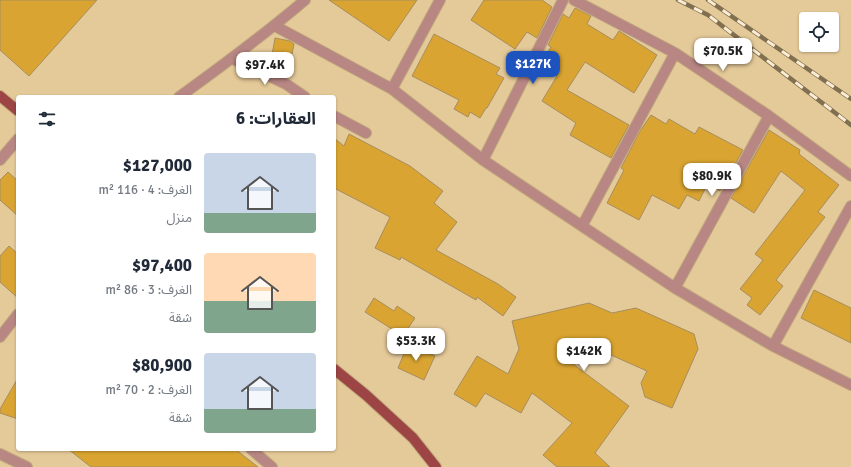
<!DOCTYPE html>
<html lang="ar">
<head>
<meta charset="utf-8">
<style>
	body { margin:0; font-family:Signika,"Noto Sans Arabic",sans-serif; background:#f2f2f3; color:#1f2937; direction:rtl; height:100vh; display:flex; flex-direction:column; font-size:15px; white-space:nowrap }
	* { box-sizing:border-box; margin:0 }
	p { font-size:13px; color:#747a83 }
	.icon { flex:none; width:22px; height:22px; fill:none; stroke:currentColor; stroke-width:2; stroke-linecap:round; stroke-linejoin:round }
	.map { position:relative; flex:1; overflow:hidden; direction:ltr }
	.panel { position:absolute; left:16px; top:95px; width:320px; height:356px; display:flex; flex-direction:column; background:#fff; border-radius:4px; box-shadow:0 1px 3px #0004; direction:rtl }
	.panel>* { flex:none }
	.controls { position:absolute; left:799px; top:12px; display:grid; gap:8px }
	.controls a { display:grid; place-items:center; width:40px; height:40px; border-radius:4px; background:#fff; box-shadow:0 1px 3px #0004; font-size:20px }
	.price { position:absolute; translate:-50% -34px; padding:0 9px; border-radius:8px; background:#fff; color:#222; font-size:13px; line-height:26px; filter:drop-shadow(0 1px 2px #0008) }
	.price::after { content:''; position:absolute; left:50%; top:24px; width:12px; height:9px; margin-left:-6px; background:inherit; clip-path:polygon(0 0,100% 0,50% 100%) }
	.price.active { background:#1d53bf; color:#fff }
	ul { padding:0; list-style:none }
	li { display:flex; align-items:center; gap:12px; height:100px; padding:0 20px }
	li span { display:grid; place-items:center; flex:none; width:112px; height:80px; border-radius:4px; color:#555 }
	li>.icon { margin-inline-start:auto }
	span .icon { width:48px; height:48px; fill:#fffc; stroke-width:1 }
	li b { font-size:17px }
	h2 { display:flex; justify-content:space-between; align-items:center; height:48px; padding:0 20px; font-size:17px }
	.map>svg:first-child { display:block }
	.building { fill:#d9a431; stroke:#a78d5e }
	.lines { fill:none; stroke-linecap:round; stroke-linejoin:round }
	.minor-casing { stroke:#c0a97e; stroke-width:12 }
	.major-casing { stroke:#c0a97e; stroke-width:12 }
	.minor { stroke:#b88683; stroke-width:10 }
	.major { stroke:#9d4545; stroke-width:10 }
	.rail-casing { stroke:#817050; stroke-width:4.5 }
	.rail { stroke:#fbedd5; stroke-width:3; stroke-dasharray:9; stroke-linecap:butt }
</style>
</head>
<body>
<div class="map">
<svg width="851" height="467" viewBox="0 0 851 467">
	<rect width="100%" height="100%" fill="#e5ca99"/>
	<path class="building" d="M0,0H97L29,76L0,50Z
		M329,0H417L389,41Z
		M484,0H542L552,7L537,38L527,32L515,49L471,20Z
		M575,8L591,16L587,24L613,40L619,31L657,55L634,93L585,62L567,90L629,125L611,158L570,135L576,123L542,101L557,76L540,65L551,47L548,45L563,14L569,18Z
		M434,34L500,68L496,74L504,78L487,108H486L480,118L470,112L468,117L454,109L459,100L412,76Z
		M275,38L290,41L294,44L291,59L272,55Z
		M651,115L666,124L669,119L695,134L699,127L743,150L720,191L708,183L699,201L687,195L679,209L652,195L639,220L607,203L624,170L621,168L623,164L640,131Z
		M769,130L800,150L799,154L839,185L818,212L825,217L776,280L783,286L760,315L747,305L752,298L740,289L763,260L755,254L805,190L781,171L754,213L731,198Z
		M349,134L410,166L443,191L434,203L457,222L436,250L498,284L516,297L503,316L477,297L476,300L401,257L400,260L375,248L390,217L334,188V138L344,146Z
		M8,172L18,181V216L0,200V180Z
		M9,246L18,254V298L0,282V256Z
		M814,290L851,308V343L801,318Z
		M374,298L394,311L397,306L415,318L403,336L365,312Z
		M589,303L612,313L636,308L694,334L698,349L672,408L645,397L641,383L647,371L611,355L573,364L629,406L595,453L610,467H557L543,455L572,423L532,393L521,413L485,393L476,407L454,394L477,356L508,374L519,349L512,321Z
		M408,344L435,356L424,380L398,368Z
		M18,378V419L0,413V409Z
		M68,449H235L258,467H91Z"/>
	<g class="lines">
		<g class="minor-casing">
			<path id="minor" d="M574,0L675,53L769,116L851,176
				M275,26L392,89L483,160L675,288L773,346L851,385
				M233,59L286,84L305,97
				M392,89L440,0
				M179,97C222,66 264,35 305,0
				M334,116L366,133
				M0,160L18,139
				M483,160L563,0
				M582,226L675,53
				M675,288L769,116
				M0,337L18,314
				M773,346L851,206
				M251,449L272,467
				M0,454L27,467"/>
		</g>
		<g class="major-casing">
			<path id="major" d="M0,96L18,111
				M334,369L366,395L413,438L436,467"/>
		</g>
		<use href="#minor" class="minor"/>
		<use href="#major" class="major"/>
		<g class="rail-casing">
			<path id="rail" d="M678,0L708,15L851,125
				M708,0L851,99"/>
		</g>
		<use href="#rail" class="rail"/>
	</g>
</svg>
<div class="controls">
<a><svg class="icon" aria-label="locate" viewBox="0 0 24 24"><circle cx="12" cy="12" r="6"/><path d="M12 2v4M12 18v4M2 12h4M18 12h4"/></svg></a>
</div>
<b class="price" style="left:723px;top:72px">$70.5K</b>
<b class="price active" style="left:533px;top:85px">$127K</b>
<b class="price" style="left:265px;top:86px">$97.4K</b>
<b class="price" style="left:712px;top:197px">$80.9K</b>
<b class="price" style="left:416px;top:362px">$53.3K</b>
<b class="price" style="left:584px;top:372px">$142K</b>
<section class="panel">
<h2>العقارات: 6<svg class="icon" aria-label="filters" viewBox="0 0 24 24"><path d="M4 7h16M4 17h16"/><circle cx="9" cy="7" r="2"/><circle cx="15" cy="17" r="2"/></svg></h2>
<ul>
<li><span style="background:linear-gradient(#c9d6e8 75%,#7fa58c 0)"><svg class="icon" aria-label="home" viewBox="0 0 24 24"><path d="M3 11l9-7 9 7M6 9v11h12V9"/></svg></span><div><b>$127,000</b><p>الغرف: 4 · 116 m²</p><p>منزل</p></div></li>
<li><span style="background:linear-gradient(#ffd9b3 60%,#7fa58c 0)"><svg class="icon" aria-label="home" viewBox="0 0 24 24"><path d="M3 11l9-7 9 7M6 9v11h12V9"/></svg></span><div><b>$97,400</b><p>الغرف: 3 · 86 m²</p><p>شقة</p></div></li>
<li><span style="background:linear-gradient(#c9d6e8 70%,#7fa58c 0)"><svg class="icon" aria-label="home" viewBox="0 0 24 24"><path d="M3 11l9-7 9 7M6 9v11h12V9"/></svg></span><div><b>$80,900</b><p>الغرف: 2 · 70 m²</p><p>شقة</p></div></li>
</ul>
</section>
</div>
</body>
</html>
